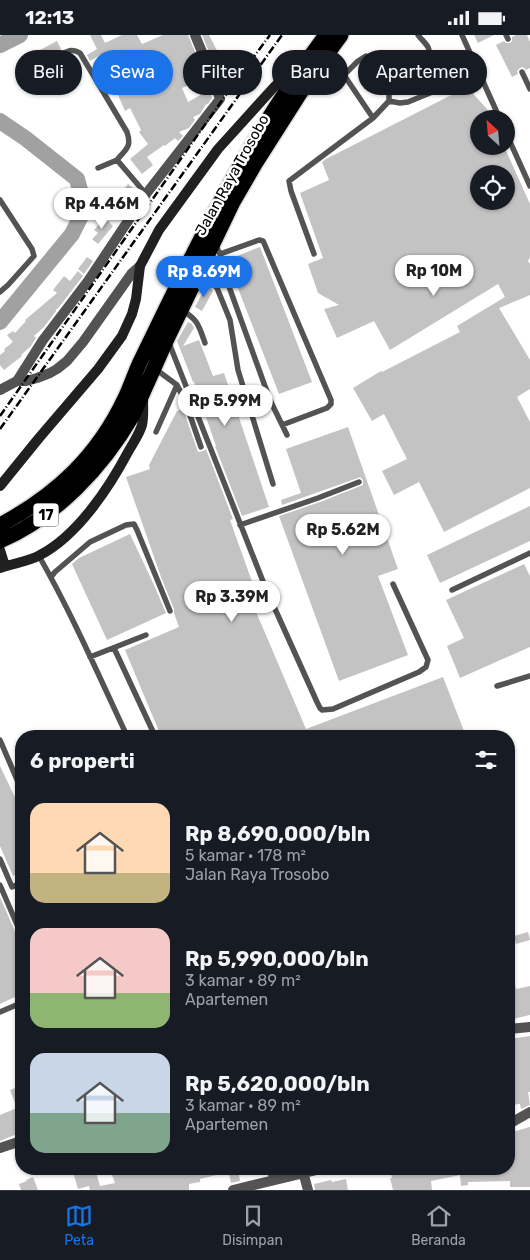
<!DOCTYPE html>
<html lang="id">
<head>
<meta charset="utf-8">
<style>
	body { margin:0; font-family:Rubik,sans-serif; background:#242831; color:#f1f3f6; height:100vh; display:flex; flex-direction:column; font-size:19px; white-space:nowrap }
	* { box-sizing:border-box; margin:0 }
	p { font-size:16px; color:#9ea1a6 }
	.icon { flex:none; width:28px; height:28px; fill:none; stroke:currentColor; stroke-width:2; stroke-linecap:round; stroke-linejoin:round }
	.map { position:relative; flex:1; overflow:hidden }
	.drawer { position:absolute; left:15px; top:695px; width:500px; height:445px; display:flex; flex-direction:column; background:#171b24; border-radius:20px; box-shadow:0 1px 4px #0004 }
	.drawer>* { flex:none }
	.banner { position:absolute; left:15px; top:15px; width:500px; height:45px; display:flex; gap:10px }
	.needle { width:32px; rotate:334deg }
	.fabs { position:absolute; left:470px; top:75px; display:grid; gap:10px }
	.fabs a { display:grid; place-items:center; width:45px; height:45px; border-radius:50%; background:#171b24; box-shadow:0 1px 4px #0004; font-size:25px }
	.price { position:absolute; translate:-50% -42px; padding:0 11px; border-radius:18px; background:#fff; color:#222; font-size:16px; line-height:32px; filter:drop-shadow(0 1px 2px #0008) }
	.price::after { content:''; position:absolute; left:50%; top:30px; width:15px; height:11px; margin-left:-8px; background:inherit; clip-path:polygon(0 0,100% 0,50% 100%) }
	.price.current { background:#1a73e8; color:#fff }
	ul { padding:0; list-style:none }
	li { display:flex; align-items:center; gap:15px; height:125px; padding:0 15px }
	li span { display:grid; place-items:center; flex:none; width:140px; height:100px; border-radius:15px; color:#555 }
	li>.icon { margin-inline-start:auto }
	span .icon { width:60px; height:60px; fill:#fffc; stroke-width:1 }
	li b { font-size:21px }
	h2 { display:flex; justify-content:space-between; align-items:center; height:60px; padding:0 15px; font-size:21px }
	.chip { padding:0 18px; border-radius:22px; background:#171b24; box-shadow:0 1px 4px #0004; font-size:18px; line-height:45px }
	.chip.current { background:#1a73e8; color:#fff }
	.status { display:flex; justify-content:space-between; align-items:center; height:35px; padding:0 25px; background:#171b24; direction:ltr }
	.status svg { height:14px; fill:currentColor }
	.tab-bar { display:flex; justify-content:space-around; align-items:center; height:70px; border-top:1px solid #363941; background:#171b24; font-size:14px; color:#9ea1a6 }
	.tab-bar a { display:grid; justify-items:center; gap:2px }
	.tab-bar .current { color:#1a73e8 }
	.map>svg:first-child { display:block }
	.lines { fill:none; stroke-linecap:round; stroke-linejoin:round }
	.river { stroke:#a1a1a1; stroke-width:16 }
	.building { fill:#c3c3c3; fill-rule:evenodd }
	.highway-casing { stroke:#dbdbdb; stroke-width:18 }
	.lane { stroke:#535353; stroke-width:5.5 }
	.street { stroke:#535353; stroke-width:10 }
	.secondary { stroke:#202020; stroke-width:10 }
	.highway { stroke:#000; stroke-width:15 }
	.rail { stroke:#000; stroke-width:2.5; stroke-dasharray:8 2.5 1 2.5; stroke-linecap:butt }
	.labels { text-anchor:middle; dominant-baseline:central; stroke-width:5; stroke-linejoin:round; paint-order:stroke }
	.shield { fill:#fff; stroke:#4c4c4c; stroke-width:1 }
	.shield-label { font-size:14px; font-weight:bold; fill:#000 }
	.street-label { font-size:15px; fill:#000; stroke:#fff }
</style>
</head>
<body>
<div class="status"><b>12:13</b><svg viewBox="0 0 49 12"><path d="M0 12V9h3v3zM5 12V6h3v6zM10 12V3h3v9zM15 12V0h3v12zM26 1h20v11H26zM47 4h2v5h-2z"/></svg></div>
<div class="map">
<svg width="530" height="1155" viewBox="0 0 530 1155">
	<rect width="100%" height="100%" fill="#fff"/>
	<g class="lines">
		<path class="river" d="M0,10L20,0
			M0,86L25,103L77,144L85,173L72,199L0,287"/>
	</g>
	<path class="building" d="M90,0H101L105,8L122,0H137L142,9L163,0H188L208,48L212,63L208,69L205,70V71L200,79L193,82L195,85L189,93L179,97L183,101L178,106L175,103L165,111L164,110L147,122L153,130L142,139L130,124L148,109L139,97L141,95L130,73L125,76L115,53L122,50L123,52L144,43L134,23L120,30L122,34L113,40L103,24H102L100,20L90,26L87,20L97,14ZM199,46L204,58L188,67L182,53Z
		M202,0H209L223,27L218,29L227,49L223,50Z
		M474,0H494L478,8Z
		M516,0H527L530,7V33L526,35L523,32L520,33L517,36L518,39L512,42L496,10L504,6L506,8H510L512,6V2Z
		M57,6L61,14L42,23L38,16Z
		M467,52L487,74L491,84H479V111H504L530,169V222L528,226L530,229V260L499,273L530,325V354L517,362L530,387V453L444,497L419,447L394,460L382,436L407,424L384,379L372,386L353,353L381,336L382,337L460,297L457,291L505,262L498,249L390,315L374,286L337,303L324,274L339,270L318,258L308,229L323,223L300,158L329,145L322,127L326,124ZM479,139H506V166H479Z
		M128,149L139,158L124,176L113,168Z
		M104,182L113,191L98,209L92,204L98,198L94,195L100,188L99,187Z
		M260,212L312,347L279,359L227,225Z
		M87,222L93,226L84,239L78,234Z
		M78,236L83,241L60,271L56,275V276L44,292L34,301L36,303L31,311L21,320L22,321L4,335L0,330V320L5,316L4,314L13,307L7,300L13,296L15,298L26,286L25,285L57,258L53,255L64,241L70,246Z
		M207,249L213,256L202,276L195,272Z
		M188,287L192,289L194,293L183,311L199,305L213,341L224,338L269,472L242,481L215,411H216L194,347H193L177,306Z
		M183,374L198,417L203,416L206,414L233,484L230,485L255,555L248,558L306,694L443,642L466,701H161L125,615L179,592L174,578V574L161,542L126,442L150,434L149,430L177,376Z
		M348,392L398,534L378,541L408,620L339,646L279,481L320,467L363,450V445L360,442L358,443L282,470L281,465L301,458L286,414Z
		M530,471V506L440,548L427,520Z
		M130,499L154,550L166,578L107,605L72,529L79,523Z
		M524,529L530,541V612L460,643L447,611L464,603L446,565Z
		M0,731L21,775V837L13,841L0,811Z
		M0,862L17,901L21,907V959L0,969Z
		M528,897L530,905L516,909L514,901Z
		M509,936H512L516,954L530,951V980L509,985Z
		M530,1001V1057H528L530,1070L521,1074L520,1069L509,1070V1004Z
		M18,1052L21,1061V1096L17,1098V1099L0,1106V1080L17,1073L10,1055Z
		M530,1092V1152H510V1146L468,1147V1150L461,1151L460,1140L431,1146L432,1155H393L390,1143H392L390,1134H509V1098Z
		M72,1134H95L100,1151L115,1148L112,1140L136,1134H238L240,1146L231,1148L228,1134L229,1137L200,1144V1147L189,1149V1155H90L89,1151L78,1154Z
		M33,1142L38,1155H21L19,1149L27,1146L26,1145Z
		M346,1144L348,1155H315L314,1149L331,1145L332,1147Z"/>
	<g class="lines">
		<g class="highway-casing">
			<path id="highway" d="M0,490C56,460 98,421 125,363C131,351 135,337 141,325C165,276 188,227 214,179C246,117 284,56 326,0
				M0,506C57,481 102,433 133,380L167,304L233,167L255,129L311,41L341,0"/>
		</g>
		<path class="lane" d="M462,0L500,84
			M506,0L508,4
			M60,20C68,16 72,13 80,18L127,97C132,112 126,114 117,125L146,159
			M522,37L530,54
			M344,40L358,26L366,21L369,22L389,43L425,24C435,14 424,8 418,0
			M389,55L447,31
			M389,66L400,68L408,67L459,46
			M373,83L389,66V43
			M506,98L530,151
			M98,133L117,125
			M0,165L32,214L34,221L8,250L0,257
			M215,209L220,219L223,235L270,365L287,400
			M220,219L259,205L263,206L264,208L331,365V369L327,373L282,390
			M314,219L291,156L289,146L373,83L344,40L328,20
			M202,235L217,253L230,285L238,335L273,449
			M181,275C198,284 199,291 205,308
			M169,308L266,554L317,667L320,673L322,675L333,674L419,637L426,632L428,625L393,549
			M154,333L177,350L185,366L201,412
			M156,397L177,350
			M240,490L318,463L359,447
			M39,521C72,579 99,641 127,701
			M51,542L55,537L90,507L126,490L134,489L137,495L170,576
			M452,555L530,518
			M114,613L155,701
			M90,622L146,600
			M497,651L530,641
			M0,705L21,754
			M0,824L12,852L21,848
			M0,850L21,899
			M0,977L21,968"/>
		<path class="street" d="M17,346L43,305L88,246L146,159L220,64L214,46L195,0
			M0,355L17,346H26L37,343L50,338L57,334L67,326L83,307L132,238L140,231
			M509,994L530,992
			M509,1089L530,1077
			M0,1113L21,1106
			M272,1134L274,1144
			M303,1137L308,1155
			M233,1155L321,1134"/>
		<path class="secondary" d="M0,451L39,403L98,334L122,301L132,279L136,264L140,231L159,195L218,114L275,51L286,42L298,35
			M0,515L5,531
			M0,533C13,528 28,527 40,520C77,501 109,453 128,417C133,408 139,400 142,390C144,381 143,372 143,363"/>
		<use href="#highway" class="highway"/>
		<path class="rail" d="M0,381L230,54L270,0
			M0,394L282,0"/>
	</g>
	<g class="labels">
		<rect class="shield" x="33.5" y="468.5" width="25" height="23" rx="4"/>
		<g class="shield-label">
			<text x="46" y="480">17</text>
		</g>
		<g class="street-label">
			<text transform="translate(232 140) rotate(-61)">Jalan Raya Trosobo</text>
		</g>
	</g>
</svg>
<div class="fabs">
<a><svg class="needle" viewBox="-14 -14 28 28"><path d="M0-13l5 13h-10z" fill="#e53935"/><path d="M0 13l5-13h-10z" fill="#9ea1a6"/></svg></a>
<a><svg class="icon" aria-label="locate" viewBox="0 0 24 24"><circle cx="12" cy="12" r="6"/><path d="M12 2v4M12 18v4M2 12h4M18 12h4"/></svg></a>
</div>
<b class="price" style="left:102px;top:195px">Rp 4.46M</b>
<b class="price" style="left:434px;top:262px">Rp 10M</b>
<b class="price current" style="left:204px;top:263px">Rp 8.69M</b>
<b class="price" style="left:225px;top:392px">Rp 5.99M</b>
<b class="price" style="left:343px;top:521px">Rp 5.62M</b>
<b class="price" style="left:232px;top:588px">Rp 3.39M</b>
<div class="banner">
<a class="chip">Beli</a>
<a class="chip current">Sewa</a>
<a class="chip">Filter</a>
<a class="chip">Baru</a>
<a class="chip">Apartemen</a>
</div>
<section class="drawer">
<h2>6 properti<svg class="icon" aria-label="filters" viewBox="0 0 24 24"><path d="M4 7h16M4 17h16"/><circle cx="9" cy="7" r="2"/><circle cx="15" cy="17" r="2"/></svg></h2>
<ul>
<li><span style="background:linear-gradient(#ffd9b3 70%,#c2b280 0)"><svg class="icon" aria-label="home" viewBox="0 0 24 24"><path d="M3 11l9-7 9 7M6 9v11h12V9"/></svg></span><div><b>Rp 8,690,000/bln</b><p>5 kamar · 178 m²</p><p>Jalan Raya Trosobo</p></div></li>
<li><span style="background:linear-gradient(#f6c9c9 65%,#8fb573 0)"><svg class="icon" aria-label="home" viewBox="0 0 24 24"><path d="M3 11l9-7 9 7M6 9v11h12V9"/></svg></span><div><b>Rp 5,990,000/bln</b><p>3 kamar · 89 m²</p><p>Apartemen</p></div></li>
<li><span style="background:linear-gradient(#c9d6e8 60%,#7fa58c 0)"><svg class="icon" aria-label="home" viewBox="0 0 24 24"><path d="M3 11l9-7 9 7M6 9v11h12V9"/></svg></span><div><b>Rp 5,620,000/bln</b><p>3 kamar · 89 m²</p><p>Apartemen</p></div></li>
</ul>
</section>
</div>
<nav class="tab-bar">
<a class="current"><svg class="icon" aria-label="map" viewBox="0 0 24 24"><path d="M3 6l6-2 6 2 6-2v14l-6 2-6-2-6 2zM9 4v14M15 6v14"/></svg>Peta</a>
<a><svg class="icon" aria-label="saved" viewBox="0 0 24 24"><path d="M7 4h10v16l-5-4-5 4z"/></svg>Disimpan</a>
<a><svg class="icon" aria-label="home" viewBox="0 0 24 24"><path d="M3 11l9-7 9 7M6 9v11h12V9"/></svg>Beranda</a>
</nav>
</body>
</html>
